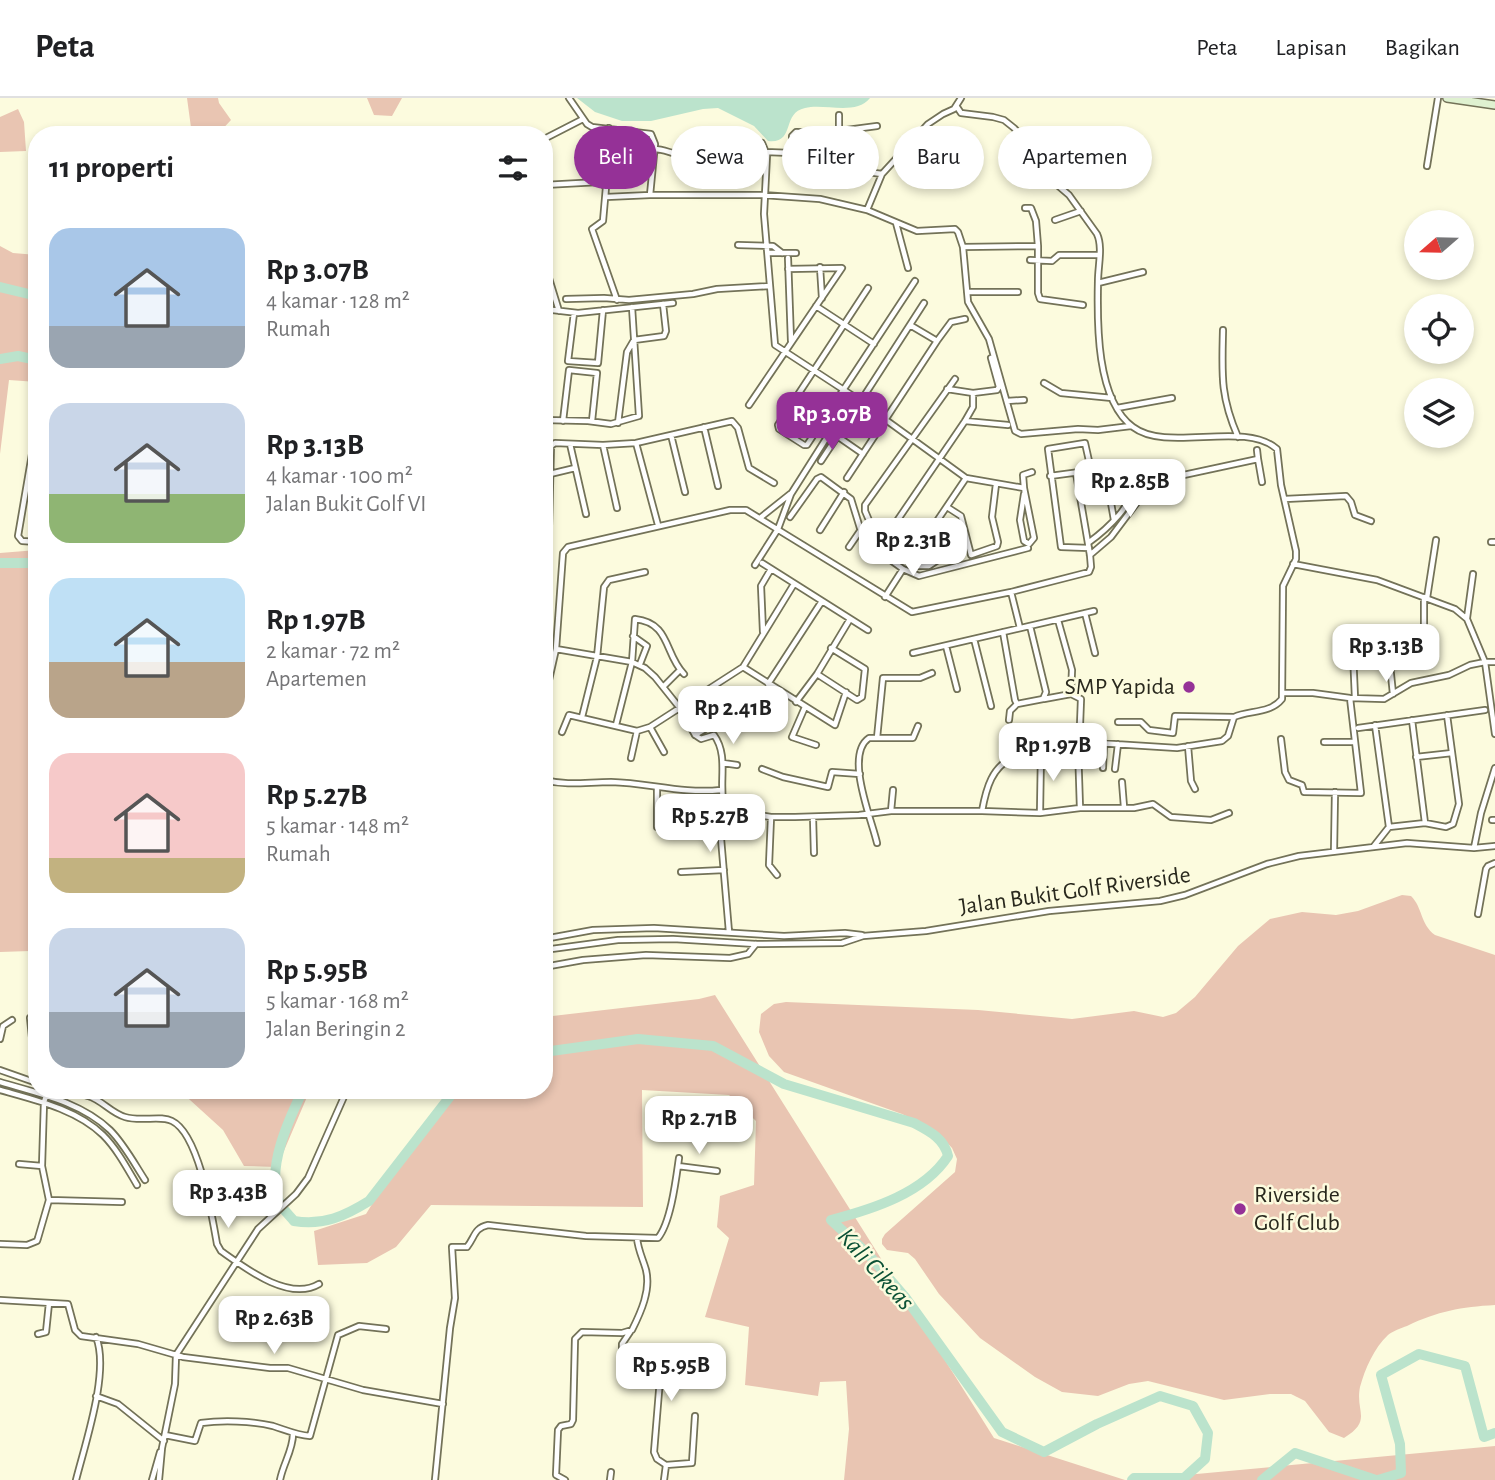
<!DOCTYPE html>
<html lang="id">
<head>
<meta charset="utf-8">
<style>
	body { margin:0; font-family:"Alegreya Sans",sans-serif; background:#f2f2f2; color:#202124; height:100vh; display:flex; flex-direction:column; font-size:26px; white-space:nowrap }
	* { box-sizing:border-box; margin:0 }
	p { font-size:23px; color:#757577 }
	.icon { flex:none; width:38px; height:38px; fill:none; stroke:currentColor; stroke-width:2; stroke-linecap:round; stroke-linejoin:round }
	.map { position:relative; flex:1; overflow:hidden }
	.sheet { position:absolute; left:28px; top:28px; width:525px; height:973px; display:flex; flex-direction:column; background:#fff; border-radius:28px; box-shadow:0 4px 10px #0003 }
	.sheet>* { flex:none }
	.guide { position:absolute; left:574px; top:28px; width:665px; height:63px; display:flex; gap:14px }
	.needle { width:46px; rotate:250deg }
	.tools { position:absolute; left:1404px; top:112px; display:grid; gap:14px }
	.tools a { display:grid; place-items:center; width:70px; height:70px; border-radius:50%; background:#fff; box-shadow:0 4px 10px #0003; font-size:35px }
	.price { position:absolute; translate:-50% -60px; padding:0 16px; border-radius:14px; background:#fff; color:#222; font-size:23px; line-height:46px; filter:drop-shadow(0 2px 4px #0008) }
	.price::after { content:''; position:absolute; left:50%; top:42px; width:21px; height:16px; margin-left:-10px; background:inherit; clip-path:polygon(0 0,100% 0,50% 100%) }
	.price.current { background:#953197; color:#fff }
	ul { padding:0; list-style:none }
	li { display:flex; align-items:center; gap:21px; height:175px; padding:0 21px }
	li span { display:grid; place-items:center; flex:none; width:196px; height:140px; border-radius:21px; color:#555 }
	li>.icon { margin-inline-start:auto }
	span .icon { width:84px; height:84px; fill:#fffc; stroke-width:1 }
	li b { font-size:30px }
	h2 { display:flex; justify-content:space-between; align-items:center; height:84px; padding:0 21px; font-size:30px }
	.pill { padding:0 24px; border-radius:32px; background:#fff; box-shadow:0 4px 10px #0003; font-size:24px; line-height:63px }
	.pill.current { background:#953197; color:#fff }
	header { display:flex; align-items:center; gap:42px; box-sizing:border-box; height:98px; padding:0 35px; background:#fff; border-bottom:2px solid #e0e0e0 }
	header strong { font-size:33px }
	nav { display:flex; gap:38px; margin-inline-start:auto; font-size:24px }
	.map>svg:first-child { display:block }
	.green { fill:#e9c5b2 }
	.water { fill:#bbe3cc }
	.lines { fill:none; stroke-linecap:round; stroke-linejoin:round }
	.river { stroke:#bbe3cc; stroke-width:10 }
	.street-casing { stroke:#737258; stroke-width:8 }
	.secondary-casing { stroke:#737258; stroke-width:10 }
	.street { stroke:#fff; stroke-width:4.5 }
	.secondary { stroke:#dff1d0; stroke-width:7 }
	.poi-dot { fill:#953197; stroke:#fcfbde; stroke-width:2.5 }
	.labels { text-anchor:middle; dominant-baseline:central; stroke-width:5; stroke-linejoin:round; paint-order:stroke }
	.poi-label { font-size:24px; fill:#29281d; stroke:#fcfbde; text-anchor:end }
	.street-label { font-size:24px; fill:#29281d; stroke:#fcfbde }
	.water-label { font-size:26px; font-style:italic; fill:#0b5135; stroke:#fcfbde }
</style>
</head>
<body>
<header>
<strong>Peta</strong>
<nav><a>Peta</a><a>Lapisan</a><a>Bagikan</a></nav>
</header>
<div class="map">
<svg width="1495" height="1382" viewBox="0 0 1495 1382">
	<rect width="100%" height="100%" fill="#fcfbde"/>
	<path class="green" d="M187,0H218L219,5L231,22L217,37H192Z
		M367,0H402L392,18L374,17Z
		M18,11L24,24L26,53L0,54V19Z
		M0,148L13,155L37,157V284L9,282L0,356Z
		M37,452V914L30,853L0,854V455Z
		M1402,797L1411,798C1423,810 1420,826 1435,837L1495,857V1207C1461,1209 1438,1213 1407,1228C1401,1230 1393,1233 1388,1237C1374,1250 1365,1271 1360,1289C1355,1314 1373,1322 1344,1340L1329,1334L1305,1303L1291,1296H1270L1224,1302L1148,1283L1129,1286L1098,1298L1062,1294L1035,1279L980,1240L939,1196L915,1161L908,1155L887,1152L882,1146V1141L885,1136L955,1074L957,1061L952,1050L936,1033L902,1016L784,974L769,958L759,934L761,916L774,906L786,904L978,912L1072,921L1134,913L1163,919L1176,915L1195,899L1238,848L1270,821L1302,814L1336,817L1358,813Z
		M715,897L994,1340L1125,1382H844L849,1331L846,1283L820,1284L818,1298L745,1287L749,1229L705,1219L729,1140L717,1129L720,1098L754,1087L756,1023L729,997L642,992L643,1109L431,1107L396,1149L367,1165L318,1167L314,1133L366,1116L417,1033L458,992H544V919L699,901Z
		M179,992H310L277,1069L244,1068L223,1032Z
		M1495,1348V1382H1132Z"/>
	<path class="water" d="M577,0H870C856,18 824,5 805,10C781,15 796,46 768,43L754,28L718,10L703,11L651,23H622L595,14Z"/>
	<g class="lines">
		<path class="river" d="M0,189L37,198
			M0,261L18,258L37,262
			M0,465H37
			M544,954L638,941L713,948L784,986L914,1025C929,1033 944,1040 948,1058C924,1095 873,1111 831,1122L868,1156L905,1199L1002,1334L1044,1354L1097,1326L1160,1298L1193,1308L1208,1335L1205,1361L1184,1380H1134L1132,1382
			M303,992C289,1021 267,1068 278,1101C280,1109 289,1117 294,1123C323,1128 345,1118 369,1103L455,992
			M1262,1382L1295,1355L1376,1382
			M1378,1382L1401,1375L1400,1346L1381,1277L1419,1256L1465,1268L1484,1339L1495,1335"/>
		<g class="street-casing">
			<path id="street" d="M569,0L587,26L592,29L651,36L655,46L650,97H763L820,101L867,112L917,133L955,131L958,134L963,149L968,204L989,241L1015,333L1021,336L1078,331L1098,332L1131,328
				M839,17V70L882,76
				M839,33L877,28
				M544,41L583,21
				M762,45L767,57L764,116L775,247L853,298L966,380L1024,390L1034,440L1029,446L1024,443L1020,422L1024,396
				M654,51C665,51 671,56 682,57V63
				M766,54L791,55
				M838,64L796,62L792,59V38L796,34L838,35
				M1427,68L1438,0
				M602,84L609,30
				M544,87L599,84L606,89L603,123L592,131L617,202
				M606,99L650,97
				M1025,110H1031L1036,123L1038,148
				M867,112L882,76L928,26L943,16L954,11L961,0
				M1055,122L1081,113
				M896,125L908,170
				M738,147L773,148L782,155
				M963,149L1038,148V195L1040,201L1083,207
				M768,155H796
				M788,160L791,243
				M1030,162L1052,163L1059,157H1099
				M544,164L559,213
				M820,169L822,200
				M1098,185L1143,174
				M868,190L778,327L779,331L804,347H807L915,183
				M967,194H1018
				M566,201L604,200L629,202L693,196L717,191L770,188
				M816,208L874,246
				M544,211L578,215L673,205
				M574,215L568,263L598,265L603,212
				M910,227L937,243
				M1223,232C1222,276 1220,298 1238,339
				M544,235L547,212
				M955,281L865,407V413L877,441L881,442L886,439L965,323L973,309V295
				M1044,285L1061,295L1112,300
				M947,291L973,295L997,292L999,289L991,260
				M864,298L924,205
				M1007,303L1024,302
				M749,307L842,170L788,171
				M1117,310L1172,300
				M544,322L588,323L611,326L639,318L632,209
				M563,323L569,272L597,275L592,323
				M965,323L1008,327
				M618,325L627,254L634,242L664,238L666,233L663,206
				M37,327L18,438L22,443L37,444
				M704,329L718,388
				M671,337L685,394
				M837,338L863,356
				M636,345L658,427
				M570,346L586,416
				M603,347L617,410
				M1257,352L1258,361
				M821,363L852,316
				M1105,371L1114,422
				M550,376L575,370
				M1050,378L1117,369
				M847,380L937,243L951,224L965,221
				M1024,390L1023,377L1032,374
				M1285,401L1346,398L1351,404L1355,417L1371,423
				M947,409L961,418L971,457L997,448L998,444L992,419L996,386
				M790,419L817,381L821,379L851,401L864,443L903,471L919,478L1028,450
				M760,420L790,396
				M549,429L551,348L555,345L603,347L636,345L732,323L738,330L749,370L774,385
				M820,432L844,394
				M932,433L938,462L929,468H917L912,460L966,380
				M1491,444H1495
				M1088,445C1106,432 1138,404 1134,380
				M849,449L860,433
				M1089,450L1061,449L1048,351L1085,345L1091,372
				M1090,457L1111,439L1150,387L1179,378L1258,361L1262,384
				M762,465L868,532
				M1293,466L1377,482L1455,511L1467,521L1485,564H1495
				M755,467L778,431L791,396L853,298
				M1011,494L1020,530
				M885,499L903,471
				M1427,500L1436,442
				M1085,515L1095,555
				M1467,520L1473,476
				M1352,532L1355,600
				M763,534L761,488L771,471
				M1003,534L1015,602L1017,606L1043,601L1046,594L1030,528
				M633,538L647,548L640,566
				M974,541L991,608
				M946,548L957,591
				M1424,549V499
				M556,551L632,564L645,570L655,579L679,609L695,637L774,590
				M913,555L1094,513
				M1390,567L1393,596
				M743,569L835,627L846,594
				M817,576L857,602L862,599L865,571L831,550
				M768,586L822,503
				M663,589L680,572
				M1283,595H1313L1350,600L1384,601L1411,585L1449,577L1470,567L1485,564L1495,636
				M1071,596L1081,601L1080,627
				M1044,601L1071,596L1072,572L1058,522
				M544,604L556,551L563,455L568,449L730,412H746L912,514L1011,494L1089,474L1091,469L1090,457L1076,375
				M796,604L817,576L850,521
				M805,609L792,639L816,647
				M582,619L597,559L604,489L609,482L645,474
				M1009,622L1010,613L1017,606
				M1412,622L1425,725
				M1118,624H1141L1149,632L1173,635L1175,618L1234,619
				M616,627L632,564L635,521C671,525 664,556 684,576
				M1375,627L1389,729
				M650,629L664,654
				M1358,630L1485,612
				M562,634L569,617L637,633L650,629L743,569L794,486
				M695,637L701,641L714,637C730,659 717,688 725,712L719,717L729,834
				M877,640L883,580H920L932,575
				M1281,641L1285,674L1289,682L1302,687L1304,694L1361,695L1350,600
				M1324,644H1354
				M1188,648L1191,683L1195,691
				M1078,649L1080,710
				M1052,653L1056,630
				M1416,659L1452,655
				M631,660L637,633
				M723,665L737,667
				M1103,670L1104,645
				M762,671L783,679L828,689L832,674L860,676
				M1115,671L1118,646
				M544,682C568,688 587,684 611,684C650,685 681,696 721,692
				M1122,684L1124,709
				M725,712L771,719H795L859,717L891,713H982C986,691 992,667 1015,659L1098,645L1177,650L1222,643L1228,638L1234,619C1249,612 1270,616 1282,601L1283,488L1296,461V453L1281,387L1277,351C1244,322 1167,355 1133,329C1096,302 1097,224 1098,183C1098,168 1103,149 1097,136L1069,97L1055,85L1029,46L1014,30L1004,22L993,19L961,15L957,9
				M891,713L893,692
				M982,713L1040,715L1080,710H1134L1153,706L1171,719L1211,722L1229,715
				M1040,715L1041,654
				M771,719L769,767L777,777
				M813,719L814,755
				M1492,722H1495
				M657,729V689
				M877,745C872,722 844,657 869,640H913L918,628
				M1374,748L1389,729L1425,725L1446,729L1453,726L1459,706L1447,617
				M1474,750L1481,715L1495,670
				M1334,753L1335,694
				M681,774L724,772
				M1478,816L1486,771L1488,768L1495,765
				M544,841L593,832L654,830L784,838L845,835L862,837
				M544,852L618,842L673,841L756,846L842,845L863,838L926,833L1049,813L1160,803L1185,797L1267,766L1299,758L1407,745L1474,750L1495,748
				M544,869L583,862L646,857L730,860L748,856L756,846
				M30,920L37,988
				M0,941L3,928L12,922
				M0,972L37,985
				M0,984C37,995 81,1004 110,1032C124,1046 134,1065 145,1082
				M0,992C35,1002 76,1011 103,1037C117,1051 127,1070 137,1087
				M57,992C67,995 78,994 88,998C102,1002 111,1015 125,1019C141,1024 161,1017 172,1023C199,1036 212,1118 217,1146L221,1153C245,1170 289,1204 319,1186
				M19,1066L42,1068
				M678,1068L717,1073
				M49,1102L122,1104
				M0,1146L27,1147L37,1143L38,1140L49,1102L42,1068L44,1004L46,998
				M0,1202L68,1206L75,1232L81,1238L138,1246L183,1259L270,1270H288L363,1292L443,1306
				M630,1234L622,1246V1272L655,1276L660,1281L654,1354L657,1361L666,1367L664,1382
				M38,1236L46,1234L49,1205
				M96,1298L118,1306L164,1343
				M165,1337L195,1343L201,1325C223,1322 251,1323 273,1328C286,1332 296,1337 310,1338L338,1237L359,1228L386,1231
				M666,1367L692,1365L695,1318
				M76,1382C85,1346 110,1273 96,1239
				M152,1382L160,1354
				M159,1382L162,1350L175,1286L176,1257L258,1131L296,1096L308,1080L347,992
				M280,1382C283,1366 293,1352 293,1336
				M435,1382L450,1230L455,1200L452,1149H467C475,1139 474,1130 488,1127L586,1138L658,1140C671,1124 676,1081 679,1060
				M565,1382L556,1377L558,1332L561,1328L571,1326L573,1322L575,1241L582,1234L622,1235L632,1232C641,1214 651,1192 646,1172C643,1161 638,1152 637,1140
				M610,1382L611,1374"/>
		</g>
		<g class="secondary-casing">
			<path id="secondary" d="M1447,0L1495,7"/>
		</g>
		<use href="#street" class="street"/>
		<use href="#secondary" class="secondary"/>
	</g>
	<g class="poi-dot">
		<circle cx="1189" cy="589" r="7"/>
		<circle cx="1240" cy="1111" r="7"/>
	</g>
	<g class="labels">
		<g class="poi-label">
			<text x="1175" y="589">SMP Yapida</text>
			<text x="1254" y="1097" text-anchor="start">Riverside<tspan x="1254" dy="28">Golf Club</tspan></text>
		</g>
		<g class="street-label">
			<text transform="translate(1075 793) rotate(-8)">Jalan Bukit Golf Riverside</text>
		</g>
		<g class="water-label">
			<text transform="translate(876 1171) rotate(48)">Kali Cikeas</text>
		</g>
	</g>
</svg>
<div class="tools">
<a><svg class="needle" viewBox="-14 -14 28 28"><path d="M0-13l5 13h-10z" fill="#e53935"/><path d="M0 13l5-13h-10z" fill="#757577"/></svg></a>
<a><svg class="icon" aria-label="locate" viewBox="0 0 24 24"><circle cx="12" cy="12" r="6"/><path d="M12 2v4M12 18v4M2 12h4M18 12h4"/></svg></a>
<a><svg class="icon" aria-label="layers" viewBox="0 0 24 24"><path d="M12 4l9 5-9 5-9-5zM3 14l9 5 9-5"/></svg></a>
</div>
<b class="price current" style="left:832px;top:354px">Rp 3.07B</b>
<b class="price" style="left:1130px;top:421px">Rp 2.85B</b>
<b class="price" style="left:913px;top:480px">Rp 2.31B</b>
<b class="price" style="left:1386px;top:586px">Rp 3.13B</b>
<b class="price" style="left:733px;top:648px">Rp 2.41B</b>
<b class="price" style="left:1053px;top:685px">Rp 1.97B</b>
<b class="price" style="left:710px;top:756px">Rp 5.27B</b>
<b class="price" style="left:699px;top:1058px">Rp 2.71B</b>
<b class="price" style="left:228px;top:1132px">Rp 3.43B</b>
<b class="price" style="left:274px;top:1258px">Rp 2.63B</b>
<b class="price" style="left:671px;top:1305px">Rp 5.95B</b>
<div class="guide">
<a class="pill current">Beli</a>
<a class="pill">Sewa</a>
<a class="pill">Filter</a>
<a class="pill">Baru</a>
<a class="pill">Apartemen</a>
</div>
<section class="sheet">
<h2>11 properti<svg class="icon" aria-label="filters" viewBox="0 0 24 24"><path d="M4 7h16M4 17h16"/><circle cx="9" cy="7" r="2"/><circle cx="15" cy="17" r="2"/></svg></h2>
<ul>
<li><span style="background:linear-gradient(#a9c7e8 70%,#9aa5b1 0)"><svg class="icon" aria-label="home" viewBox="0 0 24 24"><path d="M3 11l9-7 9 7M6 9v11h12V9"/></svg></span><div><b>Rp 3.07B</b><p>4 kamar · 128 m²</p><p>Rumah</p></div></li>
<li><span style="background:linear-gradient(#c9d6e8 65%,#8fb573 0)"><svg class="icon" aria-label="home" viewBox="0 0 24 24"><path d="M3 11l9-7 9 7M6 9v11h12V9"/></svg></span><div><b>Rp 3.13B</b><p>4 kamar · 100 m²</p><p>Jalan Bukit Golf VI</p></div></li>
<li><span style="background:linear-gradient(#bfe0f5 60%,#b9a48a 0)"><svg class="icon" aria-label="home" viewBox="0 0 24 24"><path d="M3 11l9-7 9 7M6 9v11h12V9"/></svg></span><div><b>Rp 1.97B</b><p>2 kamar · 72 m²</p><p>Apartemen</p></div></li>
<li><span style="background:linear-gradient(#f6c9c9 75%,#c2b280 0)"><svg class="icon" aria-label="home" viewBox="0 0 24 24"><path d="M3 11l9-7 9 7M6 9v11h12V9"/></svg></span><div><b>Rp 5.27B</b><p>5 kamar · 148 m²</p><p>Rumah</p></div></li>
<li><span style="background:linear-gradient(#c9d6e8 60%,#9aa5b1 0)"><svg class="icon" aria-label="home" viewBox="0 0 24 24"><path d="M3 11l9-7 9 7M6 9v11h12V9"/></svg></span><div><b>Rp 5.95B</b><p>5 kamar · 168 m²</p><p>Jalan Beringin 2</p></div></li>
</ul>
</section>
</div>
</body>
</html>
